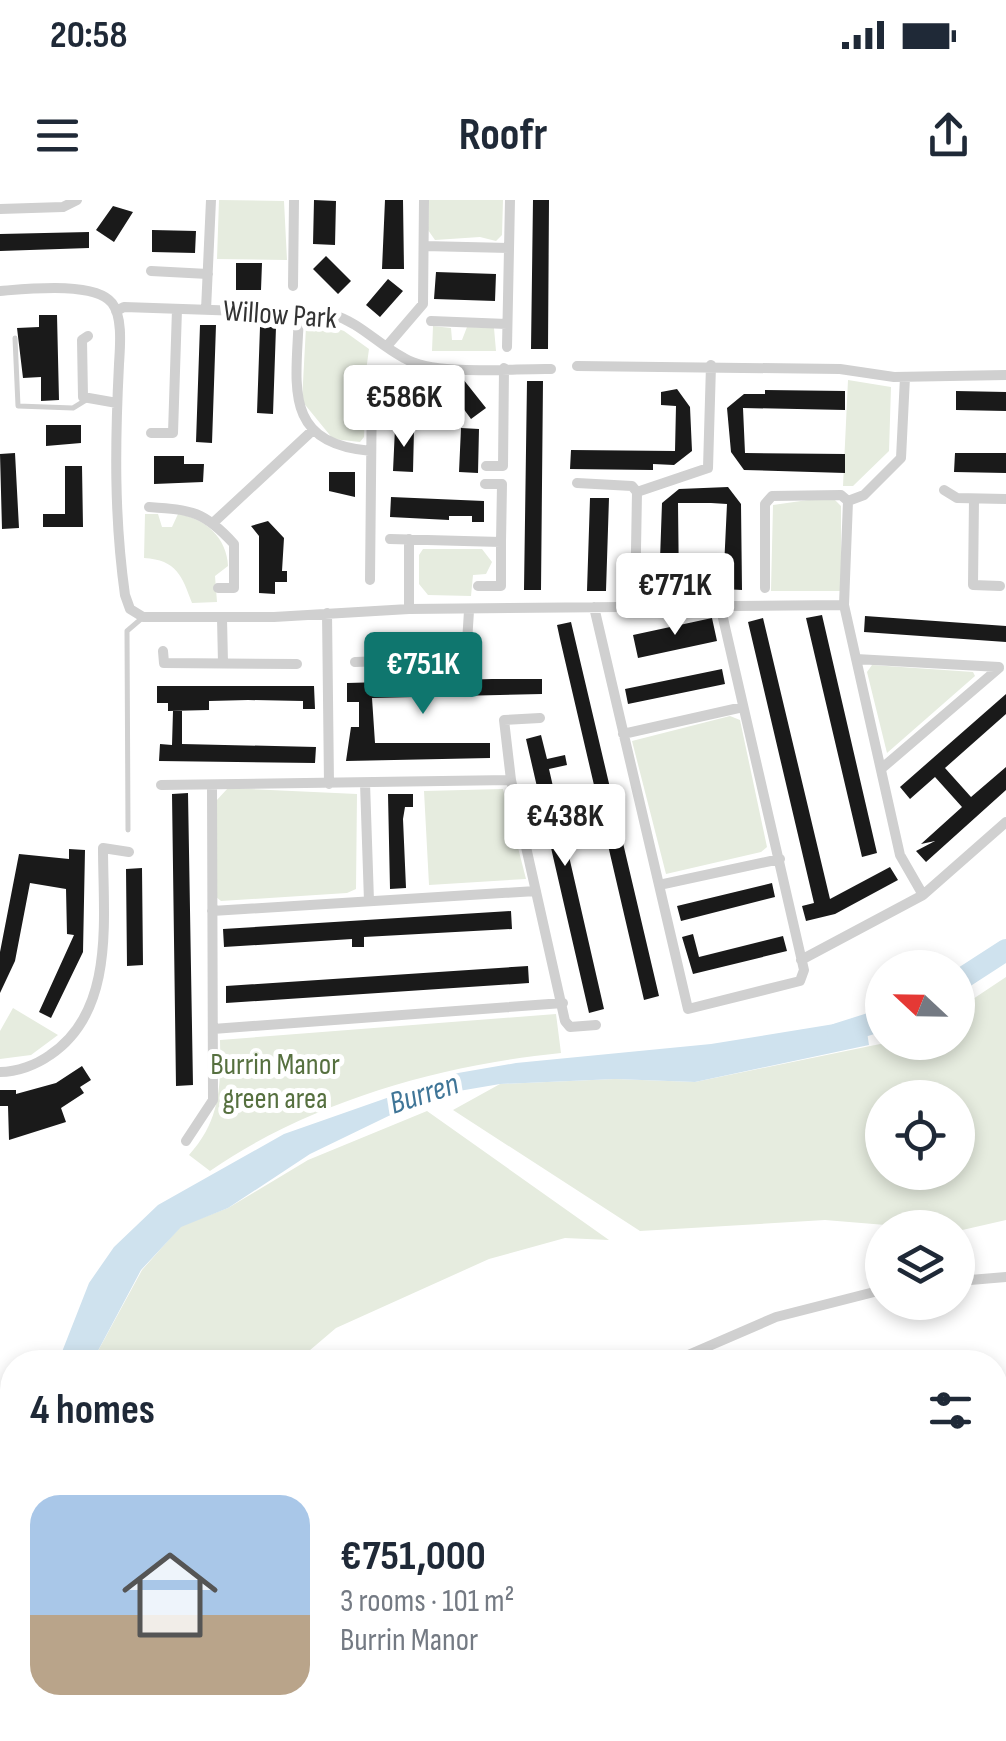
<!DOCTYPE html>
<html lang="en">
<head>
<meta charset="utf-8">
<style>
	body { margin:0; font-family:"Sofia Sans Condensed",sans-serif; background:#f2f2f3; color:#1f2937; height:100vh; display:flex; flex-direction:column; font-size:38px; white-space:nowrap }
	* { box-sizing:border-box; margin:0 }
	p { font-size:32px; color:#747a83 }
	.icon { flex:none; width:55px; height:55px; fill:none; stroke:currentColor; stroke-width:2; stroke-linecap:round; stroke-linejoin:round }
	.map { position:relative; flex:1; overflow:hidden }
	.details { position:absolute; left:0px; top:1150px; width:1008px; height:392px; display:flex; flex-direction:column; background:#fff; border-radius:40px 40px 0 0; box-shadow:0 5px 15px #0003 }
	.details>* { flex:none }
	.needle { width:65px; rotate:292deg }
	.buttons { position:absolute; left:865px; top:750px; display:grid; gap:20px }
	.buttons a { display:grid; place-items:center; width:110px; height:110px; border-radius:50%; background:#fff; box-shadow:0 5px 15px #0003; font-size:50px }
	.price { position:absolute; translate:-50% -85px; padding:0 22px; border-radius:10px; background:#fff; color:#222; font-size:32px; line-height:65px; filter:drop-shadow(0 2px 5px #0008) }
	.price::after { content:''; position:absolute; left:50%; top:60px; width:30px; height:22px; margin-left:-15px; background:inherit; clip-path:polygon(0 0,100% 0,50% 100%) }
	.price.on { background:#0f766e; color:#fff }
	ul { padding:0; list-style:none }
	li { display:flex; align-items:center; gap:30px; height:250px; padding:0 30px }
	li+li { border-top:2px solid #e0e1e3 }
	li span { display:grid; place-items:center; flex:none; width:280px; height:200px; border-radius:30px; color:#555 }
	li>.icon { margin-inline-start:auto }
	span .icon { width:120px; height:120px; fill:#fffc; stroke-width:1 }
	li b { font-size:42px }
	h2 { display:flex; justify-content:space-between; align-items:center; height:120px; padding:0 30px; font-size:42px }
	.status { display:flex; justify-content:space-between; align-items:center; height:70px; padding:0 50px; background:#fff; direction:ltr }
	.status svg { height:28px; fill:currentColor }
	header { display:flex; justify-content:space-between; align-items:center; height:130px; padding:0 30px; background:#fff; font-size:45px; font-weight:700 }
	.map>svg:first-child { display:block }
	.green { fill:#e6ecdf; fill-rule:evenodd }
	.water { fill:#cfe2ee }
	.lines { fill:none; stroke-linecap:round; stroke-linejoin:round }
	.canal { stroke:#cfe2ee; stroke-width:14 }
	.river { stroke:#cfe2ee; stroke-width:22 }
	.building { fill:#1a1a1a }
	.lane { stroke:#d0d0d0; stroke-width:5 }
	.street { stroke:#d0d0d0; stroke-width:10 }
	.labels { text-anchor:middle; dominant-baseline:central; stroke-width:10; stroke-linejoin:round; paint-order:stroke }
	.street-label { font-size:30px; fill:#333; stroke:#fff }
	.park-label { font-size:30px; fill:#56703f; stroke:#fff }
	.water-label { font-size:32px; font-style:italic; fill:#3f7597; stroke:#fff }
</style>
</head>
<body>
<div class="status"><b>20:58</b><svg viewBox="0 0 49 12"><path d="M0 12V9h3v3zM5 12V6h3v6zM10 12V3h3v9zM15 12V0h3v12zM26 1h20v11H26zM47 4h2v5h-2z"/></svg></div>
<header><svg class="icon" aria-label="menu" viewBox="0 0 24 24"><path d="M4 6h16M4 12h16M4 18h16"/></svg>Roofr<svg class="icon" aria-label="share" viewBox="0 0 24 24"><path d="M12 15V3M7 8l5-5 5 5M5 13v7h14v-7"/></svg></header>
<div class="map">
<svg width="1006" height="1541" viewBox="0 0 1006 1541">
	<rect width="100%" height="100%" fill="#fff"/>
	<path class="green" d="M219,0L284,1L287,60L217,59Z
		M429,0H503L502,35L496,41L480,37L435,40L428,30Z
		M324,124L344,131L369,149L366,171L354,181V190L365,201L364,237L360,242L333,239L302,201L306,127Z
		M433,126L451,128L452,140H462L467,127L494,128L496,151H432Z
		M848,180L891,187L889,251L853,286H843Z
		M822,298L834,299L841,306V391H771L773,305Z
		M145,314H158L162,327H172L178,314C205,318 227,338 228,366L215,376L217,402L192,403C182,376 177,360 144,358Z
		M423,349H482L492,362L486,374L473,375L471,396L428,395L419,384V355Z
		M872,465L973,472L975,476L887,553L867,472Z
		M730,516L740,520L767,647L761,652L666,674L632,541Z
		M228,588L357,594L356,689L347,693L221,701L216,697V601Z
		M503,589L526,679L429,685L424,591Z
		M1006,777V1020L958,1031L825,1020L640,1031L453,910L500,884L615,879L695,882L885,843L958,842V809ZM882,898H958V972H882Z
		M13,808L58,835L31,855L0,859V831Z
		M556,814L561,853C441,865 311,901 210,971L189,955C221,920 221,884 220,840Z
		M427,911L609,1040L565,1038L489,1059L336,1128L296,1162H92L142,1070L181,1026L228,1008L308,960Z
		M236,1530H345L347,1541H235Z"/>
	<path class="water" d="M865,819L869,845L695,882L615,879L500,884L453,892L405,908L310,954L228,1008L181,1027L141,1070L92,1162H58L89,1083L114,1047L158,1005L284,934L458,873L516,863L711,844Z"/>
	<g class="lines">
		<path class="canal" d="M109,1530L113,1541"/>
		<path class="river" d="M958,781L1006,750
			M838,834L882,820
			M192,1530L199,1541"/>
	</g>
	<path class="building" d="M314,0L336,1L335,45L313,44Z
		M385,0H403L404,69H382Z
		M533,0H549L548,149H531Z
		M113,6L133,12L114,42L96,30Z
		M152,30L196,31L195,53L152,52Z
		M89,32V48L0,51V34Z
		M326,56L351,81L338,94L313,69Z
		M236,63H262L261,90H236Z
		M436,72L496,74L495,101L434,99Z
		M388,79L403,91L380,117L366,105Z
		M39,115H57L59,200L41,201V177L23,178L17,128L39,127Z
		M200,125H216L212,243L196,242Z
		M260,127H276L273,214L257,213Z
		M416,179L428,193L403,216L390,202Z
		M463,179L486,208L471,219L449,189Z
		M527,181H543L541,390H524Z
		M677,189L690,207L692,251L674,265L653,264V270L570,269L571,250L675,251L676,206L661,205V192Z
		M765,190L845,191V210L743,208L745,253L845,254V273L744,270L731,252L727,208L744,194H765Z
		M956,191L1006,192V211L956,210Z
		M46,225H81V243L46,246Z
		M395,228L414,229L413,272L393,271Z
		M461,228L479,229L478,273L459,272Z
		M15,253L19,328L2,329L0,254Z
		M955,253H1006V273L954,272Z
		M154,256H184V264H204L203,282L154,284Z
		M65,266H82L83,327H43V314H65Z
		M329,272H355V297L329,291Z
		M728,287L741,304L742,390L723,389L727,304L711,303H678L679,389L659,388L662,303L679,289Z
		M391,297L484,301V322H472V316H449V320L390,317Z
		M590,298H609L606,391H587Z
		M268,321L284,338L282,371H287V382H275V394L259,393V336L251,326Z
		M822,415L877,653L862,657L806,418Z
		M865,416L1006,426V442L864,432Z
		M712,418L717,441L638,458L633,435Z
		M763,418L830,699L890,667L898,680L835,714L806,721L802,706L814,703L748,422Z
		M571,422L659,796L644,800L560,439L557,425Z
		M722,469L725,484L628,504L625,489Z
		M492,479H542V494L372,498L375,543H490V558L346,561L351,527H359V502H347V483Z
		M157,486H314L315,509H303V501L248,500L209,501V510L168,511V503H157Z
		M1006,494V514L945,568L971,597L1006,567V590L926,662L916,651L935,641L921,644L962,607L935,577L910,599L900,587Z
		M173,511H182V544L316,547L315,563L159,561L160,544L172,545Z
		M541,535L547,559L565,555L567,565L549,569L604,809L589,813L526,539Z
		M188,593L193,885L176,886L172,594Z
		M388,594H413V607H405L403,619L406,688L390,689Z
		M69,649L85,650L83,752L51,818L39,812L74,735L67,734L66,689L30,683L15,761L0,793V752L19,654L69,659Z
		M142,668L143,765L127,766L126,669Z
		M772,683L775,697L681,721L677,706Z
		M511,711L512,729L364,737V747H352V739L224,747L223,729Z
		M693,734L699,757L783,736L787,751L693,774L682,737Z
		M528,766L529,783L226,803V786Z
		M82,866L91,880L80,887L84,893L61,908L66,922L9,940L8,906H0V890H16V894L56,883Z"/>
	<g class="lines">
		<path class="lane" d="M15,138L18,206L73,208L86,200
			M128,630L127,431L141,419"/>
		<path class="street" d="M0,9L63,7L77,0
			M424,46L509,48
			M151,71L208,74
			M293,86L294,0
			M0,91C26,89 95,81 112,103C123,117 120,147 119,164C115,243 114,317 125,395L130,409L143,417H274L409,409L844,405
			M206,110L211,0
			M116,111L124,107L331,114C361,123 377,144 404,158C436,177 513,168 551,169
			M299,113C297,183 280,244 371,251
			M431,121L507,124
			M88,136L82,140L83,197L117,203
			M387,146L423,104L424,0
			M507,147L510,0
			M577,166L840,169L894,177L1006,175
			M151,233H173L177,109
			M486,266H503L504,168
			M577,283L632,286L637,292
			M485,284H502L501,342
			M944,290L957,298L1006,299
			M974,299L973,385L1000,386
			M848,301L864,295L901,258L905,177
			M149,307C192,310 204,311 234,344V388H218
			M214,322L313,230
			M390,339L501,342V386H478
			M409,339V409
			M370,380L372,180
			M765,388V304L772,296L841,295L848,301L844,405L900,655L923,695L801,760
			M594,407L688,809L800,781L804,770L720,405
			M635,407L637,292L708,268L711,165
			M327,413L329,584
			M222,418L223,463
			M163,451L164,463L297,464
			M856,459L999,467
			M355,462L466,458L469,411
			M540,518L504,520L511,580L565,821L570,827L596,825
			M623,534L743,507
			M881,569L999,468
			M365,583L369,701
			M161,585L511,580
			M659,685L780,659
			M923,695L1006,622
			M212,711L536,691
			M213,829L563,803
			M0,872C17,872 36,865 50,855C116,811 103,718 103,648L129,652
			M186,941L213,900L212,586
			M958,1081L1006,1077
			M672,1162L776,1117L882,1090
			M0,1343L12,1345
			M0,1437L4,1438
			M57,1530L62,1541"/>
	</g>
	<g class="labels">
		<g class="street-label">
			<text transform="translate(280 115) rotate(4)">Willow Park</text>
		</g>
		<g class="park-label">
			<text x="275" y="865">Burrin Manor<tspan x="275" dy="34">green area</tspan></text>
		</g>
		<g class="water-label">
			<text transform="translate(424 894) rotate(-18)">Burren</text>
		</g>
	</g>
</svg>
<div class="buttons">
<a><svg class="needle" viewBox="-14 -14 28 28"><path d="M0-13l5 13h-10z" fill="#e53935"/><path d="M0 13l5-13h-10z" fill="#747a83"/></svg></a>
<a><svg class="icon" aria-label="locate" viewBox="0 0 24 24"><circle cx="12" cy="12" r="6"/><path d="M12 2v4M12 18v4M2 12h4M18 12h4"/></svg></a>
<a><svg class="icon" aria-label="layers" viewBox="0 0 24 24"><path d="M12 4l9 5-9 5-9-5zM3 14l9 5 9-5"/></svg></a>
</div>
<b class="price" style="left:404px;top:250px">€586K</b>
<b class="price" style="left:675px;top:438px">€771K</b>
<b class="price on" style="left:423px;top:517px">€751K</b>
<b class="price" style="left:565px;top:669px">€438K</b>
<section class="details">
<h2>4 homes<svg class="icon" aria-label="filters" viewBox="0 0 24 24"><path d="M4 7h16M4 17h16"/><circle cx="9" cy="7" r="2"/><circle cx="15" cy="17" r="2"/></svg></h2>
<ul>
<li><span style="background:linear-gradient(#a9c7e8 60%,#b9a48a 0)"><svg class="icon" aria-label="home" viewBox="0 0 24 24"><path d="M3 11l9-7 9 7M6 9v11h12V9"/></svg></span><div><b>€751,000</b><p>3 rooms · 101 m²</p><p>Burrin Manor</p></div></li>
</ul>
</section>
</div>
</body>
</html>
